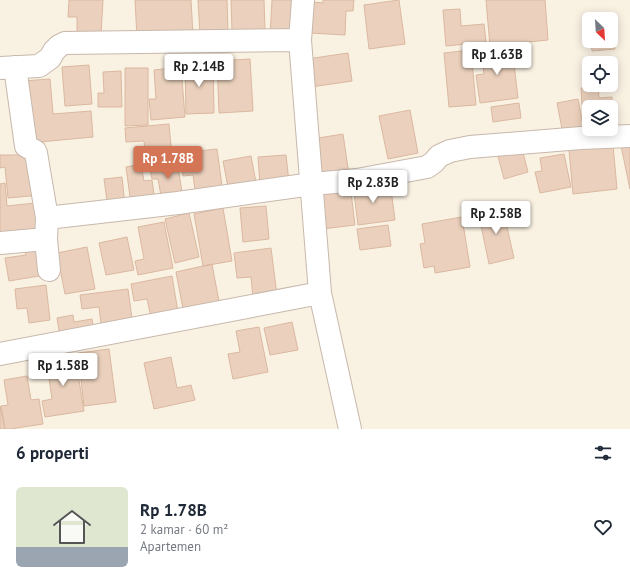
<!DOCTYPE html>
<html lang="id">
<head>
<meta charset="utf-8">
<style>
	body { margin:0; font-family:"PT Sans",sans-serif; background:#f2f2f3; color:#1f2937; height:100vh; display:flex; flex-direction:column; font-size:15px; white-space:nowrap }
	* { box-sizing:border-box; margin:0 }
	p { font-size:13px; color:#747a83 }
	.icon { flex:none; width:22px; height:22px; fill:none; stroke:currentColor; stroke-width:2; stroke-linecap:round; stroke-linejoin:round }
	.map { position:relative; height:429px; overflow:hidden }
	.sheet { display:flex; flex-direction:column; background:#fff; flex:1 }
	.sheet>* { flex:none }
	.needle { width:26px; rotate:155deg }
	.fabs { position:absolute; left:582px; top:12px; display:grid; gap:8px }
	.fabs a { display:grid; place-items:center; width:36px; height:36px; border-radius:6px; background:#fff; box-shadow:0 2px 10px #0003; font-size:20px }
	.price { position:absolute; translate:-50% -34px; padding:0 9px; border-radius:4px; background:#fff; color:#222; font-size:13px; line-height:26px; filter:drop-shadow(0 1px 2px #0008) }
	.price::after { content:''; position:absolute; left:50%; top:24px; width:12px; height:9px; margin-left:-6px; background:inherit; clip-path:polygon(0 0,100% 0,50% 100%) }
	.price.current { background:#d47655; color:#fff }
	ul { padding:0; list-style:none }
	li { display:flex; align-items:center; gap:12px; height:100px; padding:0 16px }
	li+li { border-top:1px solid #e0e1e3 }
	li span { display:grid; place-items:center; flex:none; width:112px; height:80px; border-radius:6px; color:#555 }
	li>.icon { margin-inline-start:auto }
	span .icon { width:48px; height:48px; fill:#fffc; stroke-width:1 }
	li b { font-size:17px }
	h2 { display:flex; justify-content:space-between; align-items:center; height:48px; padding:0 16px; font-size:17px }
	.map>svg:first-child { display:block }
	.building { fill:#ebd1bd; stroke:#dbb8a0 }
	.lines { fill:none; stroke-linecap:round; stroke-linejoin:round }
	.minor-casing { stroke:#c8b8ab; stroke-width:24 }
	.minor { stroke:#fff; stroke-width:22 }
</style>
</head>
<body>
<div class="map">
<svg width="630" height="429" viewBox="0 0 630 429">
	<rect width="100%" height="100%" fill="#f9f1e2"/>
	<path class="building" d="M69,0H103L101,35L77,34V17H68Z
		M135,0H191L193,35L137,38Z
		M198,0H227L228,32L200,34Z
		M231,0H264L265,30L232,31Z
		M272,0H298L296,37L270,36Z
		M323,0H354L353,11H346L345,35L310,33L312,2L323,3Z
		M399,0L405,44L369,49L364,5Z
		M486,0H545L548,40L490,46Z
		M460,9L461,26L484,24L486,42L446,46L443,10Z
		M611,36H614L615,49L592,51L591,41H611Z
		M512,47L518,98L480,103L476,75L484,74L481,51Z
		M471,50L476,105L449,107L444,53Z
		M348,53L352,81L311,87L307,59Z
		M250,59L253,111L219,113L217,61Z
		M185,62H213L214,113L186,114Z
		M89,65L92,104L65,106L62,67Z
		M181,67L185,117L151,120L149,99H156L154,70Z
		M125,68H148V125L125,126Z
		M121,71L122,107H98V93H104L103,72Z
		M50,79L53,114L91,111L93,137L29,143L23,81Z
		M598,86L599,98L612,97L614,130L611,129V107H589V121L588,104L582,105L581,88Z
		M578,99L584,130L563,134L557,103Z
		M519,103L521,118L493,122L491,107Z
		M410,110L418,153L388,159L379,116Z
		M169,124L172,157L146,160L144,141L126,142L125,128Z
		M343,134L349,175L318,179L312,139Z
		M630,144V189L621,146Z
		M613,145L617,189L573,194L569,150Z
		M217,149L223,193L196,197L193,175L183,176L180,153Z
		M522,149L528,172L504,179L498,156Z
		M564,154L571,187L540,193L535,172L542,171L540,158Z
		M0,155H31L41,195L8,198L5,167L0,168Z
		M286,155L289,182L260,185L258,157Z
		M251,156L257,188L229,192L223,161Z
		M177,161L183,198L162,201L158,179H152L149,165Z
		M141,164L144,181L152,180L155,201L131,204L126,167Z
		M122,177L125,206L108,208L104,179Z
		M380,181L381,190L391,189L395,220L358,225L353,185Z
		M5,183L7,206L35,203L38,235L0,239V184Z
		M350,184L355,225L322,229L318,188Z
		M502,205L514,258L489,264L478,211Z
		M266,206L269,239L243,242L240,208Z
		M223,208L232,261L203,266L194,214Z
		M189,213L199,257L175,263L165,219Z
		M462,217L470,267L435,273L434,266L424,268L420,244L425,243L422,224Z
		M164,222L173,268L138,275L135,261L144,259L138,227Z
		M388,225L391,246L360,250L357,229Z
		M127,237L134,270L106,275L99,243Z
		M40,245L45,275L9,281L5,258L26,255L24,248Z
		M87,247L95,289L65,294L57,253Z
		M271,248L277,295L253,298L251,277L237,278L234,253Z
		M212,264L220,307L184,314L176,272Z
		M172,276L178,312L151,317L147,299L134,301L131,284Z
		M46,285L50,320L29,323L27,308L17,309L15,289Z
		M128,289L132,319L101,323L99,307L82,309L80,295Z
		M73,315L74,322L92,319L94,331L60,337L57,318Z
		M292,322L298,350L270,355L264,328Z
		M259,327L268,372L233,379L228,354L240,352L236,331Z
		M109,349L116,402L84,406L78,353Z
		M61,355V358L75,356L84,411L45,417L42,401L52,399L46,358Z
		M171,357L177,388L191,385L195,400L154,409L144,363Z
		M27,376L31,400L39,399L43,424L10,429H5L1,406L8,405L4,380Z
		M0,406L5,429H0Z"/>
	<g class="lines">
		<g class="minor-casing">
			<path id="minor" d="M303,0L300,40L320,293L350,429
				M15,67L26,146L35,151L36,153L47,218L46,239L49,270
				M0,68L39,66L50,58L54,51L59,46L65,43L300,40
				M47,218L178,203L312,184L357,180L427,167L434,162L439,156L450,151L470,147L581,138L630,136
				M0,243L46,239
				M0,354L320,293"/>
		</g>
		<use href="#minor" class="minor"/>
	</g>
</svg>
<div class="fabs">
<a><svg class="needle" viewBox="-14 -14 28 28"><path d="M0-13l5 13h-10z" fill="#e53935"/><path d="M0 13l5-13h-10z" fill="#747a83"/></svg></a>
<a><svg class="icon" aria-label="locate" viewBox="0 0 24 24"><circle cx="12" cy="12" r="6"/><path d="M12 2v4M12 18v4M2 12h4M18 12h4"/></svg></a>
<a><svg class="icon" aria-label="layers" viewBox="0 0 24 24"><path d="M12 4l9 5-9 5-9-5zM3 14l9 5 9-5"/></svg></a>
</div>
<b class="price" style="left:497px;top:76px">Rp 1.63B</b>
<b class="price" style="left:199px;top:88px">Rp 2.14B</b>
<b class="price current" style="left:168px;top:180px">Rp 1.78B</b>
<b class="price" style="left:373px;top:204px">Rp 2.83B</b>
<b class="price" style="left:496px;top:235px">Rp 2.58B</b>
<b class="price" style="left:63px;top:387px">Rp 1.58B</b>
</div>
<section class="sheet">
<h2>6 properti<svg class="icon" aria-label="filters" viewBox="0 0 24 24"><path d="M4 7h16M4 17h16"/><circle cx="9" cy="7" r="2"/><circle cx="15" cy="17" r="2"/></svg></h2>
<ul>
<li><span style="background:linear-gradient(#dfe7d0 75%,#9aa5b1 0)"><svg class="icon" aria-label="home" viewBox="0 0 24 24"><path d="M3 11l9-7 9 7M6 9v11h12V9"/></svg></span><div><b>Rp 1.78B</b><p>2 kamar · 60 m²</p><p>Apartemen</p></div><svg class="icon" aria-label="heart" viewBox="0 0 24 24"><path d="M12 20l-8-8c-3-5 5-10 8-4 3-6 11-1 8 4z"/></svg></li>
</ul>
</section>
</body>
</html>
